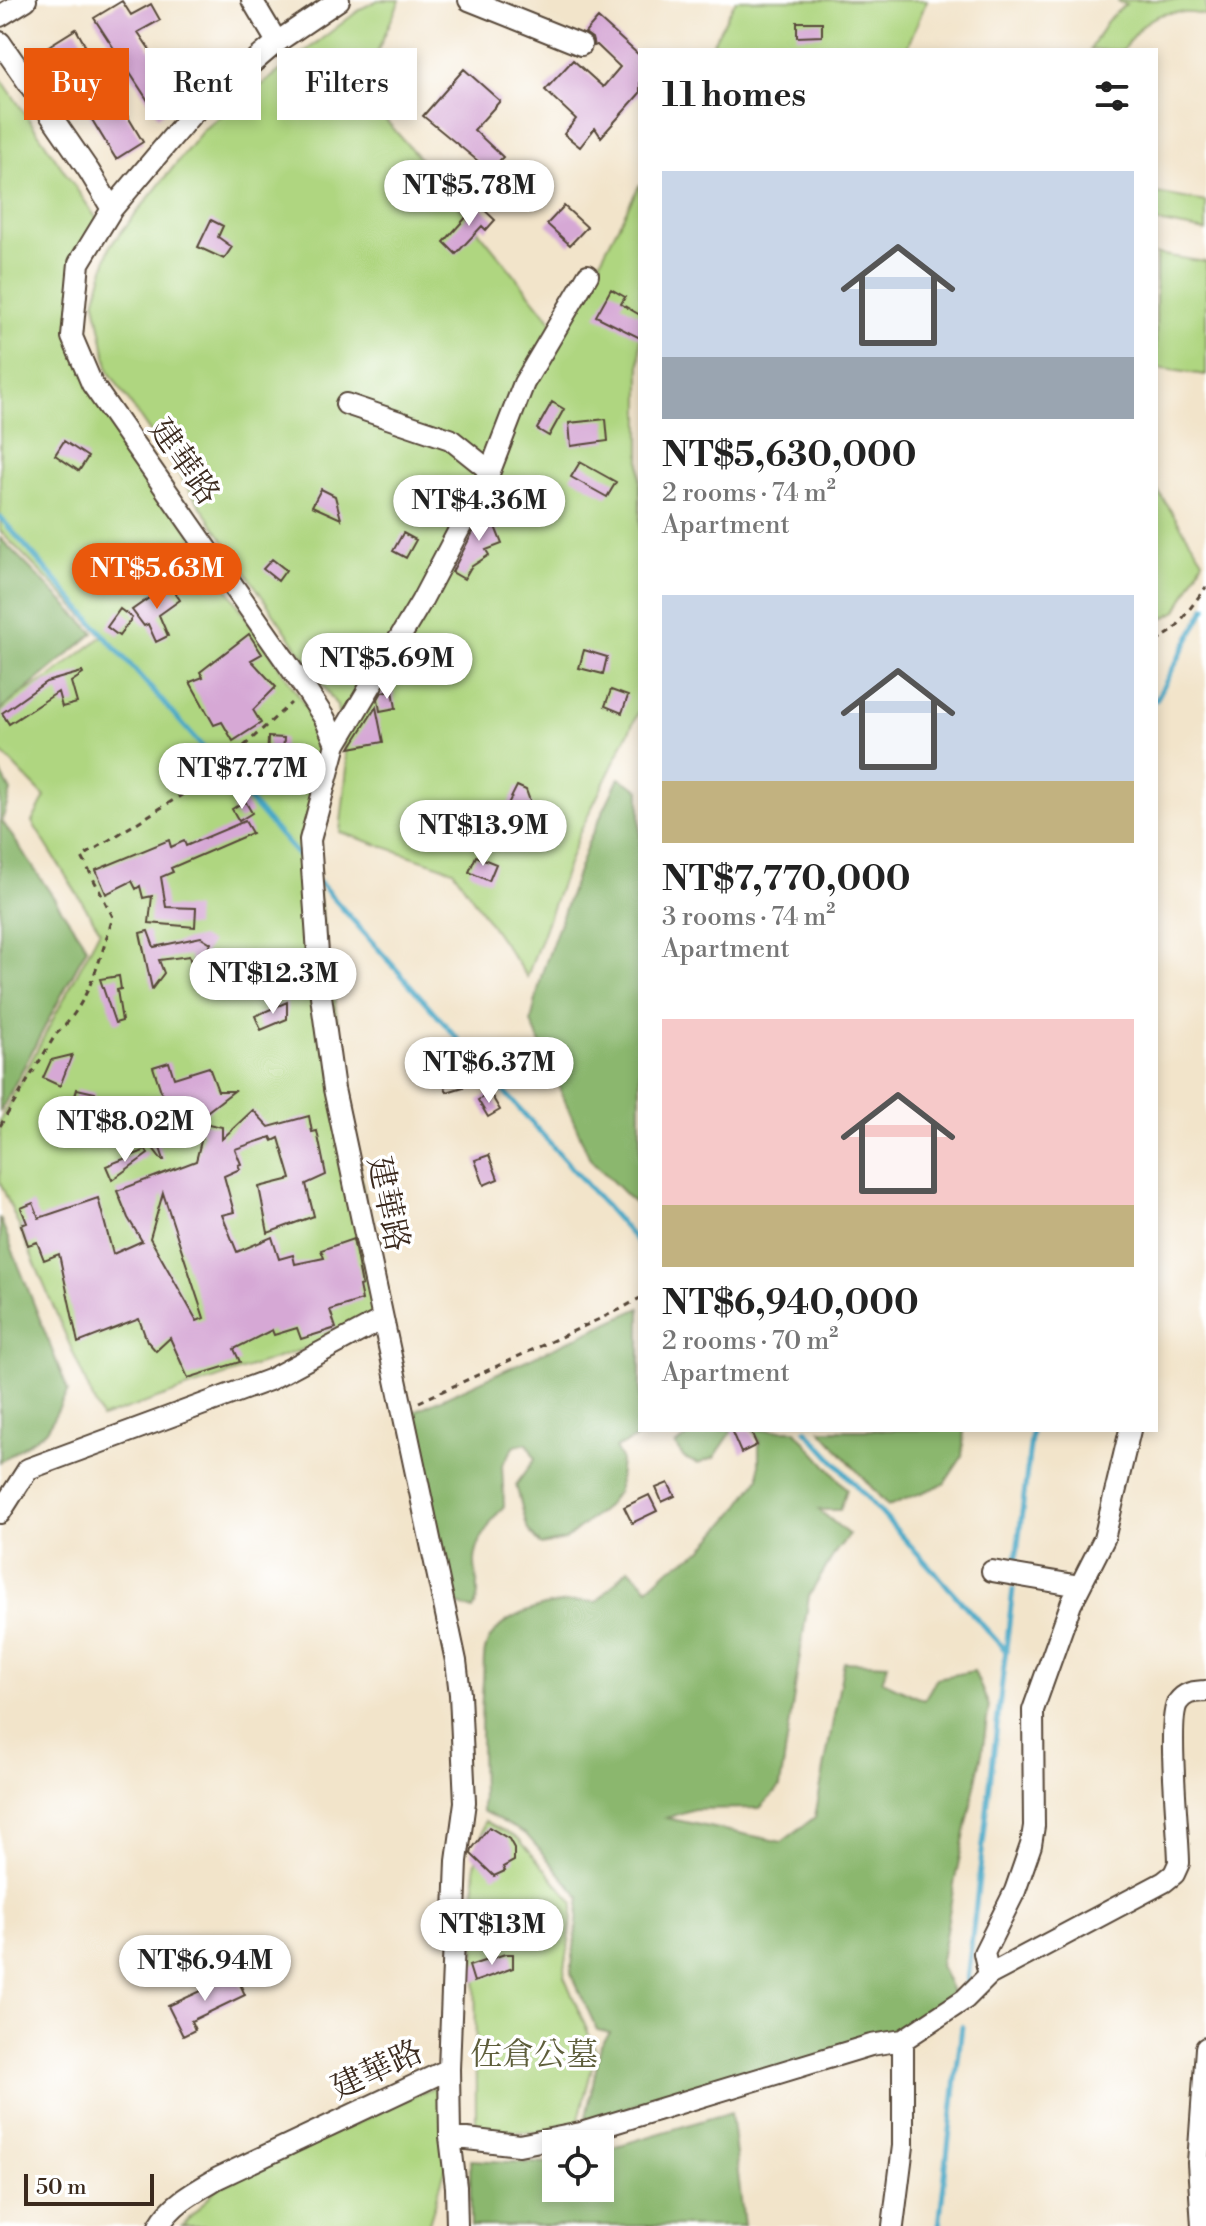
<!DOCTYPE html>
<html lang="en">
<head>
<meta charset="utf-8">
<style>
	body { margin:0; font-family:"Libre Bodoni","Noto Serif TC",serif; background:#f2f2f2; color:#222; height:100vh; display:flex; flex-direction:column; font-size:30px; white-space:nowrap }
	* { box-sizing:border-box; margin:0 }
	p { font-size:26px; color:#767676 }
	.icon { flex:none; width:44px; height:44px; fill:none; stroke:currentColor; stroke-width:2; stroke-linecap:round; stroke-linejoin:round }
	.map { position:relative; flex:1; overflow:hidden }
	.side { position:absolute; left:638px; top:48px; width:520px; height:1384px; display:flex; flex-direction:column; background:#fff; border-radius:0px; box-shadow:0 4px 12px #0003 }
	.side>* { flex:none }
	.top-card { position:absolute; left:24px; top:48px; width:494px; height:72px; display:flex; gap:16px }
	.controls { position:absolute; left:542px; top:2130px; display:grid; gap:16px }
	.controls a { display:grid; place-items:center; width:72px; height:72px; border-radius:0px; background:#fff; box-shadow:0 4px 12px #0003; font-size:40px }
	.scale { position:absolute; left:24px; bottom:20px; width:130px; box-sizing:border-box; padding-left:8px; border:4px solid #3b2a1e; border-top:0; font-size:22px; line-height:28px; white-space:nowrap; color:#3b2a1e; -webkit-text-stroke:6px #fff; paint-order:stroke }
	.price { position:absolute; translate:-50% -68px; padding:0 18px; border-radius:28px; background:#fff; color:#222; font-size:26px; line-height:52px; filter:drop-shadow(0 2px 4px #0008) }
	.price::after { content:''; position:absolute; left:50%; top:48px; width:24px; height:18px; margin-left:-12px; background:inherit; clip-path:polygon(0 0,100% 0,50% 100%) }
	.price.active { background:#ea580c; color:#fff }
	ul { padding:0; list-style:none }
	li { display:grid; align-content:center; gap:16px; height:424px; padding:0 24px }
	li span { display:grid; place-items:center; height:248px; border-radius:0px; color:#555 }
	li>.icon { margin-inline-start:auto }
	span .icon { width:144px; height:144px; fill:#fffc; stroke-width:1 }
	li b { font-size:34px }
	h2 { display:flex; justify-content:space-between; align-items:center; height:96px; padding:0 24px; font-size:34px }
	.pill { padding:0 28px; border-radius:0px; background:#fff; box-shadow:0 4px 12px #0003; font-size:28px; line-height:72px }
	.pill.active { background:#ea580c; color:#fff }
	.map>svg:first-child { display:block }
	.green { fill:#afd680; stroke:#75804f; stroke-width:2 }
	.forest { fill:#8bb76e; stroke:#637046; stroke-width:2 }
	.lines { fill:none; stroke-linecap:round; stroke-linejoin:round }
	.stream { stroke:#46a8c6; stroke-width:5 }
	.building { fill:#d6a8d5; fill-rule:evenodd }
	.minor-casing { stroke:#564638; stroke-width:24 }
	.path { stroke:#564638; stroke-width:3; stroke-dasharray:6 6; stroke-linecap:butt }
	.minor { stroke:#fff; stroke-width:20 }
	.labels { text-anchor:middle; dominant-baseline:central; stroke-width:7; stroke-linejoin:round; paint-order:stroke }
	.street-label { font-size:32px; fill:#3b2a1e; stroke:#fff }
	.park-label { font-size:32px; fill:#5e5e3b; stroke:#fff }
</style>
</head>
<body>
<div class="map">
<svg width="1206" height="2226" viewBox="0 0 1206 2226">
	<rect width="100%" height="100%" fill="#fff"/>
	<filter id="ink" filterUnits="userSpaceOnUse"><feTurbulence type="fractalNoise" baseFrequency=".0125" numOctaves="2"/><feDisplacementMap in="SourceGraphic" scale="16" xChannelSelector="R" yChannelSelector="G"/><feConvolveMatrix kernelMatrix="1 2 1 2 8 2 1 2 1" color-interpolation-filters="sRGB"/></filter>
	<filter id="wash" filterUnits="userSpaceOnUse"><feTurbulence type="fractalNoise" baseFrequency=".006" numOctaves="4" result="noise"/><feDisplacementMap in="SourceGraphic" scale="32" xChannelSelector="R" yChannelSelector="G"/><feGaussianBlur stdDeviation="1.8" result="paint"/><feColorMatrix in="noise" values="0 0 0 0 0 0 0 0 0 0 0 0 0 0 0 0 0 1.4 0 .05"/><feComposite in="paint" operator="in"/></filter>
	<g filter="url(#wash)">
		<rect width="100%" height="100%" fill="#f2e4ca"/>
		<path class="green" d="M378,0H400L360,91L428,168L562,334L640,184V709L579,834L527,977L453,870L340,832L347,768L337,706L109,372L95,302L110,246L204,129L362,8Z
			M736,0H927L906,50H709Z
			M1118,0H1206V15C1164,8 1146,13 1123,50H1090L1108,20L1126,4L1118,2Z
			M0,77L99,222L77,298L88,380L323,732L328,755L313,856L383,1322L101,1418L0,1182V1120L100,930L32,822L45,797L0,751V712L13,699L53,675L103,636L0,531Z
			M1156,193L1206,202V231L1156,222Z
			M1156,254L1206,262V375L1156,368Z
			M1156,488L1203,560L1177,611L1156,622Z
			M485,1821L519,1839L574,1903L564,1976L596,2051L575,2135L476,2129L475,1866Z
			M440,2084L453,2144L428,2226H182L216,2189Z"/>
		<path class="forest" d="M0,538L94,633L0,711Z
			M0,771L11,791L2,821L87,947L0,1112Z
			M619,778L640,790V1209L590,1159L531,1022L542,973L588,843Z
			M0,1218L68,1391L47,1430L0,1462Z
			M640,1308V1430H655L615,1448L621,1459L618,1491L607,1506L565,1540L541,1545L528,1530L516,1485L535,1459L527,1443L515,1446L502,1465L504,1506C493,1518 475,1544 475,1561C475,1582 483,1591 473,1610L457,1604L444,1571L408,1414Z
			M698,1430H733L714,1458L698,1464L684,1458L675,1445Z
			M753,1430H795L847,1489L840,1510H819L849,1535L836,1551L809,1596L780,1787L760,1808L694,1809L666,1818L782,1842L815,1817L844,1662L888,1664L882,1681L924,1700L937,1678L974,1671L989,1706L982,1753L954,1884L940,1966L952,1992L929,2016L888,2039L692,2093L655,2098L585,2122L601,2045L610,2033L597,2030L571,1973L580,1897L526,1834L482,1811C482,1767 479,1724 483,1681C484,1671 483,1659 485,1650C496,1610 563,1598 597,1602L629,1568L648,1588L669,1569L702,1550L735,1512L759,1478V1441Z
			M821,1430H964L962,1457L944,1484L888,1506Z
			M731,2112L744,2226H471L470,2160L556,2164V2188H600V2151Z"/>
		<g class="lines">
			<path class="stream" d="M0,517L303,861
				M1156,700L1206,607
				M320,883L640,1245
				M806,1430L1006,1651
				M1016,1561L1032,1430
				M966,1989L1013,1589
				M939,2226L962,2026"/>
		</g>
		<g id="blocks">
			<path class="building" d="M122,1L131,15L151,4L160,20L138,32L183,99L158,116L94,18Z
				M598,18L640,56V93L601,137L595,128L580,147L564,134L576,119L545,90L573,60L603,87L620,67L597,45L594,46L592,38L585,33Z
				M797,22H822V36L797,37Z
				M76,29L86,47L58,65L47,47Z
				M464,69L500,101L474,130L503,157L490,171L423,116Z
				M100,70L143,142L116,159L72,87Z
				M478,204L495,220L486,230L482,226L456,254L444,242Z
				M564,206L587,227L570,245L547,224Z
				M211,220L223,226L218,237L232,247L224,259L198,247Z
				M611,289L625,297L621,304L640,315V338L596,316Z
				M552,402L564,409L549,436L537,429Z
				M606,419L608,441L571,446L569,423Z
				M64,441L88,457L79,471L55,455Z
				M580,462L616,482L607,497L571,477Z
				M321,489L335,496L341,519L312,506Z
				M487,505L497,511L492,519L502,544L486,550L489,555L471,567L464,579L452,572Z
				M403,533L416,540L406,558L393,551Z
				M272,559L286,570L278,581L263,569Z
				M169,584L180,600L159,615L168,636L156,642L148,624L144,626L132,610Z
				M120,609L132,618L119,636L107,627Z
				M249,634L262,654L251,660L276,687L253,710L261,723L233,741L222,722L214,725L190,682L203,677L200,672Z
				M584,650L607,657L603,674L579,668Z
				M82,672L83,674L71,682L77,703L62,707L58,692L9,724L2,713L46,682Z
				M393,690L396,708L380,711L378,699L382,692Z
				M611,690L628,696L622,713L605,706Z
				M376,707L383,742L350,748Z
				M268,737L284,738L282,767L267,766Z
				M517,786L526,790L535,815L509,825L504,812Z
				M245,801L252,813L239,821L232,809Z
				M245,821L252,833L171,868L173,872L161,877L166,907L196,908L195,927L149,923L152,896L143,898L140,886L136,889L132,881L106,894L96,870L169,840L171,847L184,841L186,846Z
				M476,856L496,864L489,881L469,872Z
				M148,931L154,947L201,937L211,943L194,972L189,956L159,960L164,973L152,989L140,933Z
				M235,958L243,981L225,988L217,964Z
				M119,976L121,989L117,990L122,1021L115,1023L100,979Z
				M287,1002V1019L261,1030L255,1016Z
				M72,1055L60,1086L43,1078L51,1060Z
				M169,1062L174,1078L209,1067L218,1091H234L195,1121L222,1127V1139L253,1110L269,1127L309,1116L312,1132L317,1131L326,1175L306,1184L314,1216L268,1233L259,1187L291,1179L279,1138L273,1141L271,1137L235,1149L241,1164L238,1165L240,1169L224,1176L234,1212L222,1215L237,1252L272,1237L279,1259L293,1255L295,1264L324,1258L321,1250L353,1239L362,1285L359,1286L362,1300L330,1310L336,1328L301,1339L297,1328L274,1335L272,1330L234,1349L240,1362L188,1378L170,1338L156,1351L147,1341L139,1319L78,1343L59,1254L44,1260L37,1242L28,1245L21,1225L27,1223L21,1208L33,1203L39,1218L98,1198L113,1254L142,1241L128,1218L117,1191L196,1161L203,1133L190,1117L172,1124L153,1067ZM163,1193L204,1318L197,1321L150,1238Z
				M455,1064L463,1087L447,1092L439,1070Z
				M77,1089L95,1093L91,1108L95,1107L107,1139L70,1113Z
				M490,1093L500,1110L488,1117L478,1100Z
				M151,1121L164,1160H162L136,1126Z
				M146,1150L148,1154L112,1180L106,1166Z
				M489,1155L498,1179L484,1185L475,1160Z
				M731,1430H750L757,1445L741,1453Z
				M668,1483L675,1496L662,1502L656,1488Z
				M649,1495L657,1511L632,1523L624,1507Z
				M489,1827L509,1839L514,1848V1861L503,1867L505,1871L494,1876L471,1854L472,1849Z
				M505,1954H513V1968L474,1982L469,1966Z
				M236,1975L245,1995L191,2021L195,2030L183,2036L168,2006Z"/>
		</g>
	</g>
	<g filter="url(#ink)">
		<use href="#blocks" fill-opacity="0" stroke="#564638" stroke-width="2"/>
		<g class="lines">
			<g class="minor-casing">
				<path id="minor" d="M252,0L277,42
					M469,0L581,45
					M0,16L26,0
					M0,42L89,171L112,209
					M346,404L450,439L490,471
					M336,744L421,602L490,471L524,383L588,275
					M0,1513L28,1469L269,1380L381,1320
					M992,1571L1080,1586
					M989,1975L984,1953L1015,1891L1031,1845L1034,1826L1033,1710L1071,1604L1104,1539L1130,1430
					M449,2069L450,2137L456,2187L457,2226
					M450,2137L519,2145L581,2133L871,2045L903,2040
					M159,2226C172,2203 196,2191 218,2178L449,2069L457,1861L465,1802L460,1694L456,1661L334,1089L321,996L310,840L336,744L325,719L306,690L92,384L72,337L79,263L112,209L191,115L277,42L339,0
					M893,2226L903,2146V2040L965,1999L989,1975L1164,1882L1174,1874L1179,1863C1179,1834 1166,1720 1178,1702C1186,1691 1195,1692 1206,1691
					M1202,2226L1198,2163L1206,2048"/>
			</g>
			<path class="path" d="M1156,642L1174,630L1206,587
				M0,1126L56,1034C88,1007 101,956 113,917L82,857L209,778L291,703
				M419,1402L619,1310L640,1298"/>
			<use href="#minor" class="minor"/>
		</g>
	</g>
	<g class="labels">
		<g class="street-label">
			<text transform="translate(184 462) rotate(55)">建華路</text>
			<text transform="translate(388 1204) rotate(78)">建華路</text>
			<text transform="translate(377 2070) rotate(-25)">建華路</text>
		</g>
		<g class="park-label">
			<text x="534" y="2055">佐倉公墓</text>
		</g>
	</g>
</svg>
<div class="controls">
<a><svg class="icon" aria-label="locate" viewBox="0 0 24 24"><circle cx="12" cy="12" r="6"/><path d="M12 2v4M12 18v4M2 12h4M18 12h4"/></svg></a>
</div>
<div class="scale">50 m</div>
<b class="price" style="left:469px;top:228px">NT$5.78M</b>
<b class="price" style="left:479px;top:543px">NT$4.36M</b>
<b class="price active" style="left:157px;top:611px">NT$5.63M</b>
<b class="price" style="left:387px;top:701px">NT$5.69M</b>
<b class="price" style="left:242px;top:811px">NT$7.77M</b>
<b class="price" style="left:483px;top:868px">NT$13.9M</b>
<b class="price" style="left:273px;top:1016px">NT$12.3M</b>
<b class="price" style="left:489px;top:1105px">NT$6.37M</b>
<b class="price" style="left:125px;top:1164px">NT$8.02M</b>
<b class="price" style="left:492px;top:1967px">NT$13M</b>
<b class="price" style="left:205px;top:2003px">NT$6.94M</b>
<div class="top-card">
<a class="pill active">Buy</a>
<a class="pill">Rent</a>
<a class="pill">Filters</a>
</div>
<section class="side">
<h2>11 homes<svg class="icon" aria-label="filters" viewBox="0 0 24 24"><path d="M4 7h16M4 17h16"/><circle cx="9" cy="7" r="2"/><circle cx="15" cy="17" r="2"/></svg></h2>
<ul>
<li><span style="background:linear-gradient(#c9d6e8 75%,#9aa5b1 0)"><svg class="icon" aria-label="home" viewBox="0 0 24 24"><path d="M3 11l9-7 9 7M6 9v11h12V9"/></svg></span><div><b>NT$5,630,000</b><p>2 rooms · 74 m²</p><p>Apartment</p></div></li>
<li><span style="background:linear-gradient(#c9d6e8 75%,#c2b280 0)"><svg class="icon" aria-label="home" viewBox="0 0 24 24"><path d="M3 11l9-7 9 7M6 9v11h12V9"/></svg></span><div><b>NT$7,770,000</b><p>3 rooms · 74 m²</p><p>Apartment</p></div></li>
<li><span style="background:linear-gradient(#f6c9c9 75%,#c2b280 0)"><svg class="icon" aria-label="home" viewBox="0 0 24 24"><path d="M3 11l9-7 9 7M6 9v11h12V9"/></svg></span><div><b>NT$6,940,000</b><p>2 rooms · 70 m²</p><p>Apartment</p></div></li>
</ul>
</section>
</div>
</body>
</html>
